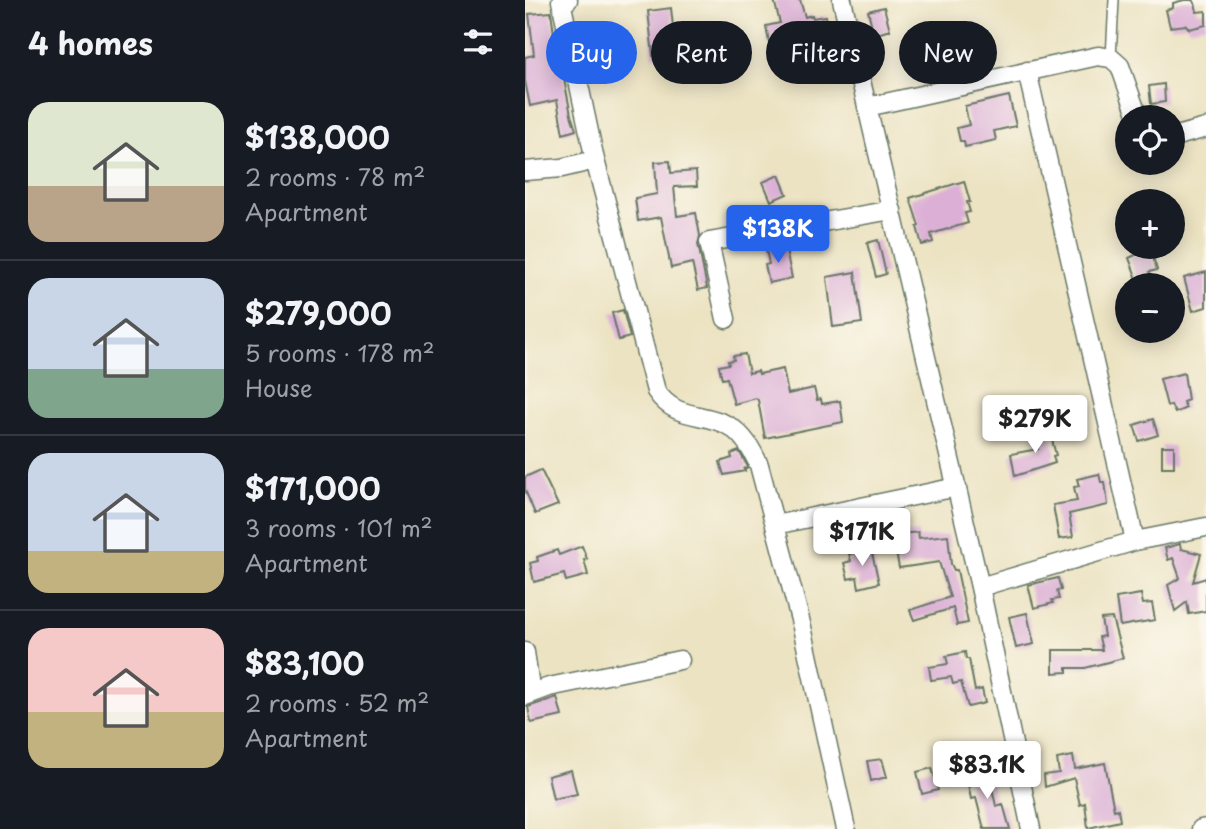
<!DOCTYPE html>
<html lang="en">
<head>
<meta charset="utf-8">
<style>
	body { margin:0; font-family:"Playpen Sans",sans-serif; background:#242831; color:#f1f3f6; height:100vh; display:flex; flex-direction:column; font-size:26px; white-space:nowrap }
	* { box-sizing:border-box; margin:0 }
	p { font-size:23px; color:#9ea1a6 }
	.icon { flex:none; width:38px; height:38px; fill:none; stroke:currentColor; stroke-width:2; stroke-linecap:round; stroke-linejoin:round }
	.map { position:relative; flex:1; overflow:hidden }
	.sheet { display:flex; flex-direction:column; background:#171b24; width:525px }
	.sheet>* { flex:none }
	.guide { position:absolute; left:21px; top:21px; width:555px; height:63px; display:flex; gap:14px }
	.controls { position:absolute; left:590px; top:105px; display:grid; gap:14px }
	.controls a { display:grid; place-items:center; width:70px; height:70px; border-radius:50%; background:#171b24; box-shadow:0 4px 18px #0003; font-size:35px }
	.price { position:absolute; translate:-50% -60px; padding:0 16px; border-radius:7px; background:#fff; color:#222; font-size:23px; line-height:46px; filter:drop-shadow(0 2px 4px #0008) }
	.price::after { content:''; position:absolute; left:50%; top:42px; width:21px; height:16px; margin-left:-10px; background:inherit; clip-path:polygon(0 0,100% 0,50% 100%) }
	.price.active { background:#2563eb; color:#fff }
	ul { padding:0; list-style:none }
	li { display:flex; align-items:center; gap:21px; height:175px; padding:0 28px }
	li+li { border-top:2px solid #363941 }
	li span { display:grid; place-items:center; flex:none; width:196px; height:140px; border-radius:21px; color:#555 }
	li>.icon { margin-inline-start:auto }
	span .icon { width:84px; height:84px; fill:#fffc; stroke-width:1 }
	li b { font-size:30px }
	h2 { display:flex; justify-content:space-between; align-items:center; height:84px; padding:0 28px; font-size:30px }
	.pill { padding:0 24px; border-radius:32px; background:#171b24; box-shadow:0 4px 18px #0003; font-size:24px; line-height:63px }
	.pill.active { background:#2563eb; color:#fff }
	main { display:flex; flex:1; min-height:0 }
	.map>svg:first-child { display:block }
	.building { fill:#dcb0d6 }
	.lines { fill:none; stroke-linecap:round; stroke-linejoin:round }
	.lane-casing { stroke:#677766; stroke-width:12 }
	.street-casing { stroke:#677766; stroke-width:21 }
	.lane { stroke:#fff; stroke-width:9 }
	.street { stroke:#fff; stroke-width:18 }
</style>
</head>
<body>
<main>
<section class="sheet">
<h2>4 homes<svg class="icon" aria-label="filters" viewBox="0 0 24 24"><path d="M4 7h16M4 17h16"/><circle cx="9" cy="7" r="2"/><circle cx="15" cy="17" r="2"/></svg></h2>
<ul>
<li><span style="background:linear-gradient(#dfe7d0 60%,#b9a48a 0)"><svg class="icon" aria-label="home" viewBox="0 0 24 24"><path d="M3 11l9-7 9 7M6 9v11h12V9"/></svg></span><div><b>$138,000</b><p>2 rooms · 78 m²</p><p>Apartment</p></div></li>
<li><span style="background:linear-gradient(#c9d6e8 65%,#7fa58c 0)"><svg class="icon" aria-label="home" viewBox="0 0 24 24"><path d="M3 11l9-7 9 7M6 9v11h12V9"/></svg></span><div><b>$279,000</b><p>5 rooms · 178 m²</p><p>House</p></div></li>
<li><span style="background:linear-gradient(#c9d6e8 70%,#c2b280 0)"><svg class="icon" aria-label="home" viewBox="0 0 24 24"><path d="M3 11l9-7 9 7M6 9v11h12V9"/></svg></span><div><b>$171,000</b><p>3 rooms · 101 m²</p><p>Apartment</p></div></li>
<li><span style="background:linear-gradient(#f6c9c9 60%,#c2b280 0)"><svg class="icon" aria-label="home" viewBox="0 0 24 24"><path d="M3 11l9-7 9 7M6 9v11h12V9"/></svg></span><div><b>$83,100</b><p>2 rooms · 52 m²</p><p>Apartment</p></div></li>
</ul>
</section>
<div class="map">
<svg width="681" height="829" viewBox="0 0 681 829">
	<rect width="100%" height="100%" fill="#fbf7ec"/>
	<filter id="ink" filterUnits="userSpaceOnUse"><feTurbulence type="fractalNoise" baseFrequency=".0143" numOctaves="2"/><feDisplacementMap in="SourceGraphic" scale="14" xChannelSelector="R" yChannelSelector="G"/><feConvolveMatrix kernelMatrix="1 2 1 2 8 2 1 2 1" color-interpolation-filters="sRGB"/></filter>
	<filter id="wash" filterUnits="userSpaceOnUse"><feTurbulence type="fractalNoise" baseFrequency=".00686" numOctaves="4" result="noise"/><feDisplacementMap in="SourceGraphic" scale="28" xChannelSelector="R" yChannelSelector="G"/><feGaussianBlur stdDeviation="1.57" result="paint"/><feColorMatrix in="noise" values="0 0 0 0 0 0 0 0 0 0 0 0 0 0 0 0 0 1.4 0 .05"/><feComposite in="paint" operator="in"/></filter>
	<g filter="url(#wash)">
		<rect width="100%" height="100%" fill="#ece3c2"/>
		<g id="blocks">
			<path class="building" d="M249,0H275L280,17L287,15L288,18L301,16L303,30L244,42L241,26L255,23Z
				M659,0H667L670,3L672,12L681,11V25L664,29L661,25L645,27L641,10L648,8V3Z
				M359,7L365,30L349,35L343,11Z
				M146,8L151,54L128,56L123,11Z
				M26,12L31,48H33L46,115L51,130L38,134L32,100L5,106L0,81V57L9,55L4,14Z
				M639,84L640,102L626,104L624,86Z
				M484,96L491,126L469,131L471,140L440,147L439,141H435L432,128L444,125L440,106Z
				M145,161L146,173L171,171L172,186L149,187L152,216L171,213L175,236L173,244L182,288L173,290L167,263L146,268L136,217L113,221L110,198L132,194L130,162Z
				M254,175L262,194L246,201L238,182Z
				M439,181L445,202H442L445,212L440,213L443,223L406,234L408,242L397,245L392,227L394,226L385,198Z
				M353,240L361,274L351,277L342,243Z
				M260,246L267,278L244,283L240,265L244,264L241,250Z
				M625,248L632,270L624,272L625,275L612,279L604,258Z
				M330,272L337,323L308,327L302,277Z
				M681,272V307L668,311L659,278Z
				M98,310L105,337L94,340L87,313Z
				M220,354L224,373L233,371L234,374L258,369L263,394L289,388L292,400L296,399L297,404L315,401L318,422L240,438L233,400L231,398L209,404L202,378L197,379L194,366L204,364L203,361L209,360L208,356Z
				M659,373L663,400L658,402L661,408L650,413L646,405L642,406L635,379Z
				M476,401H490V422H476Z
				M628,419L633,435L614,441L609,425Z
				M524,429L531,455L528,456L530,463L490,476L486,454L513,449L508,434Z
				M637,446H649V467H637Z
				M214,451L223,467L219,469L220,471L199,475L195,462L207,458L206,454Z
				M16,470L33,505L10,514L0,490V477Z
				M574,474L576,482H580L583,505L544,514L548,537L534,539L528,505L552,501L549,487L554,486L552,479Z
				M393,532L394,538L423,535L426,564L429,570H432L443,623L432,625L428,608L389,620L385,610L425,597L414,562L374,568L368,535Z
				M655,544L656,549L676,554L668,582L681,578V611L664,614L662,602L650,611L643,585L655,578L648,558L643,560L640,548Z
				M57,546L62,559L59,560L63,575L41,581L39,574L9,582L5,563L13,561L12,557L32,550L34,555Z
				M346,549L354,583L334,588L332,577L323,579L319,563L326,561L324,554Z
				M533,578L536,590L532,591L534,599L527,600L528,603L509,608L503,585Z
				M616,594L618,604L627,603L630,620L595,626L591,598Z
				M502,613L509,644L491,648L484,617Z
				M587,618L598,658L560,668H542V672L528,673V650H577L574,637L579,636L576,619Z
				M440,652L441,659H444L450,691L457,689L460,703L443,707L436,682L428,684L426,677L406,680L404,667L423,664L421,656Z
				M32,697L37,716L6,723L3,707Z
				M548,756L550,769L580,763L589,810L593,809L595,821L563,828L560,803L555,805L549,778L520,787L519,775L534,773L532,759Z
				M357,759L362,777L346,781L342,761Z
				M407,768L413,790L397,794L392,772Z
				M46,770L52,794L28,799L23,776Z
				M463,770L471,806L478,804L485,829H459L451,798L446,799L441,774Z"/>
		</g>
	</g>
	<g filter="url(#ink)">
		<use href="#blocks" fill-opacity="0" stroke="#677766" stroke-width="2"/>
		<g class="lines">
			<g class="lane-casing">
				<path id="lane" d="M586,58L589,0"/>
			</g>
			<g class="street-casing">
				<path id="street" d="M317,0L455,587L506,829
					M342,107L573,56L586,58L595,66L613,117
					M648,137L681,128
					M70,160L131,391C151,421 178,411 204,426C219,435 227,450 234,465L277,627L321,829
					M0,171L37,168L70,160L36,1L43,0
					M201,319L184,242L367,210
					M250,525L432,487
					M610,541L681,527
					M455,587L610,541L502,71
					M0,652L4,680L0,689
					M0,696L24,687L155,660
					M676,829L681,828"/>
			</g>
			<use href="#lane" class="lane"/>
			<use href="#street" class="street"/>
		</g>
	</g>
</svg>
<div class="controls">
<a><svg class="icon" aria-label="locate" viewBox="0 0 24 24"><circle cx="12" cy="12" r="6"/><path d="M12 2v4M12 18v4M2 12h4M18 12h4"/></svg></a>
<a>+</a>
<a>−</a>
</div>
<b class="price active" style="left:253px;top:265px">$138K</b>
<b class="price" style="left:510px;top:455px">$279K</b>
<b class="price" style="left:337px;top:568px">$171K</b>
<b class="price" style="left:462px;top:801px">$83.1K</b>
<div class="guide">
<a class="pill active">Buy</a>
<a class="pill">Rent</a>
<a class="pill">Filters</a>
<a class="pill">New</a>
</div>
</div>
</main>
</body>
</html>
